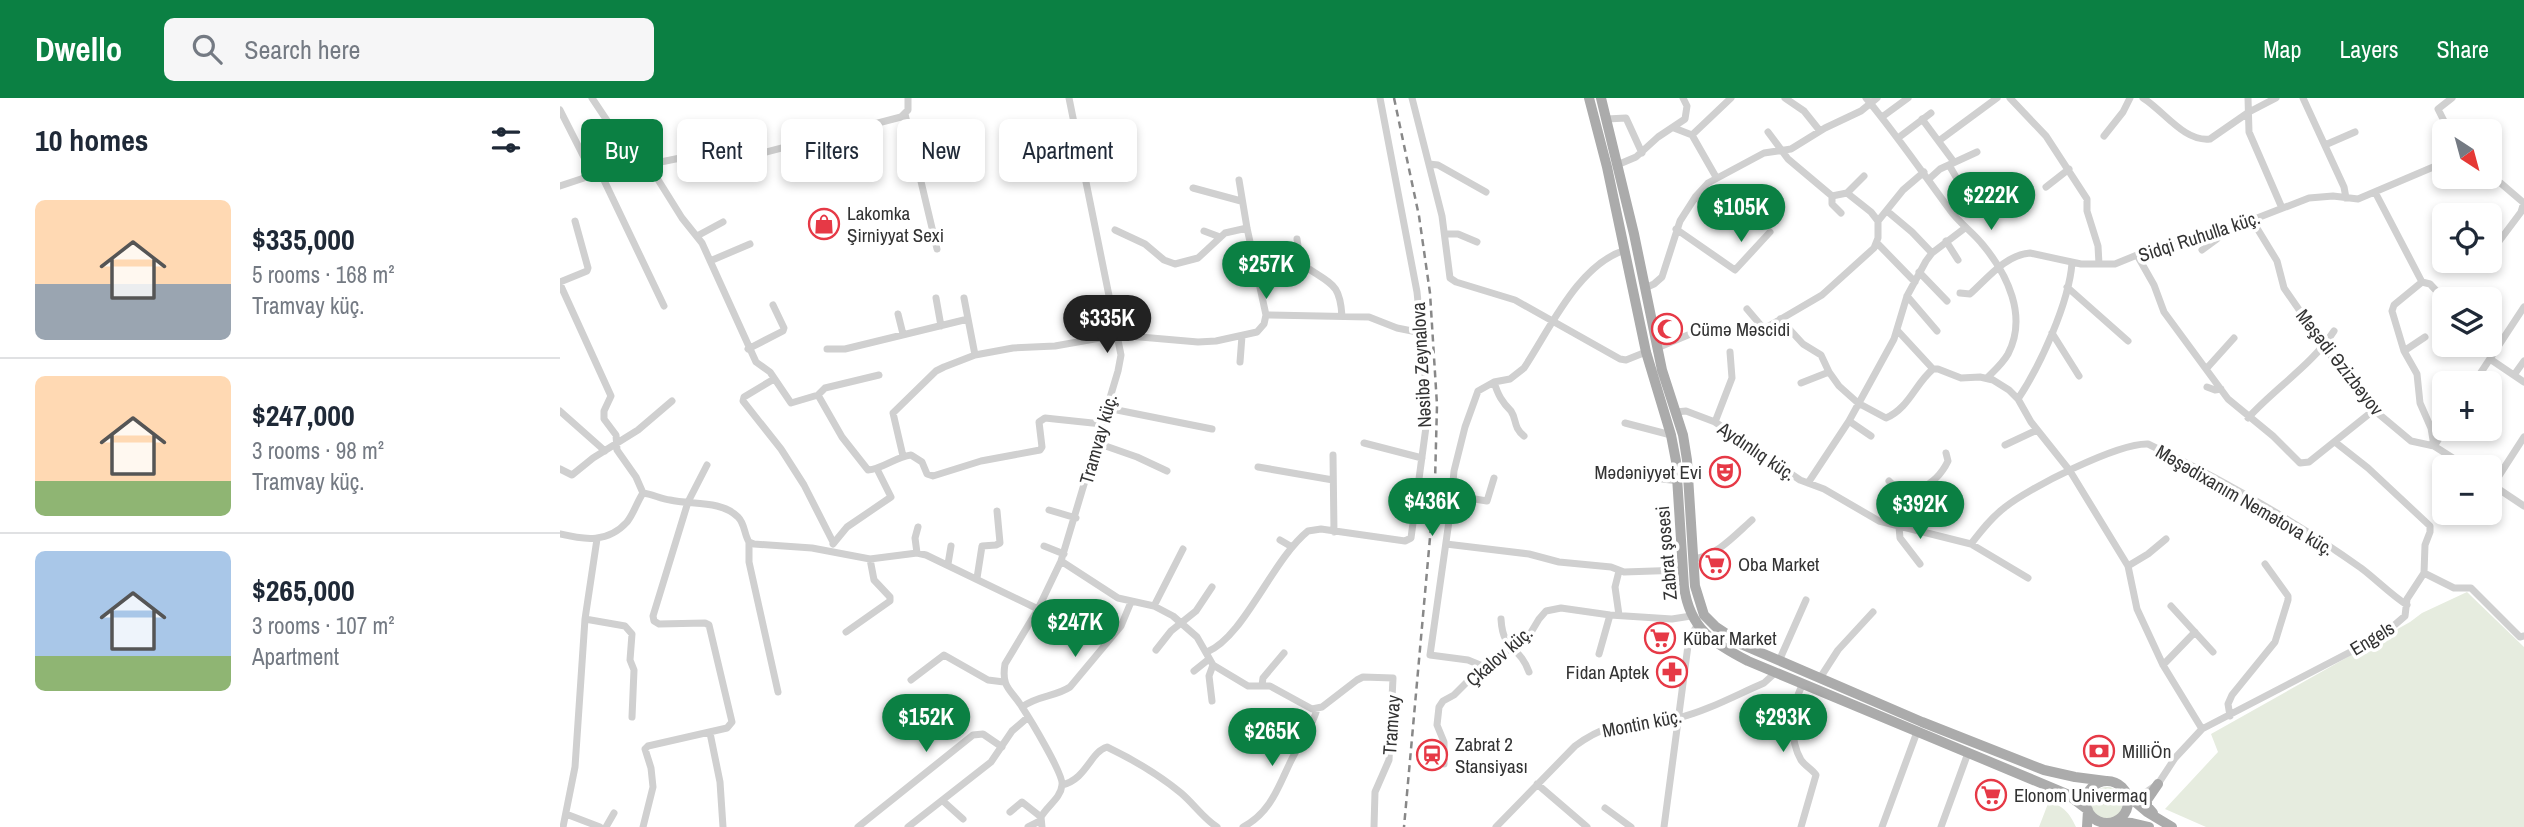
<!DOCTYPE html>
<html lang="en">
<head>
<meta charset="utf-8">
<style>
	body { margin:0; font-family:"Archivo Narrow",sans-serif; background:#f6f6f7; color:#1f2937; height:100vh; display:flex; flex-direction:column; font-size:26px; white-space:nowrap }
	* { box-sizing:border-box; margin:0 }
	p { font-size:23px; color:#747a83 }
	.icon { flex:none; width:38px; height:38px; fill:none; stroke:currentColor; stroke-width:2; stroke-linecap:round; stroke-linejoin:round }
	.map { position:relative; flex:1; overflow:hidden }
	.panel { display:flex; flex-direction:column; background:#fff; width:560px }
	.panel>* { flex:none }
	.hud { position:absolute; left:21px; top:21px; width:665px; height:63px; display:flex; gap:14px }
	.needle { width:46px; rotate:144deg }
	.fabs { position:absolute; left:1872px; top:21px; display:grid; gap:14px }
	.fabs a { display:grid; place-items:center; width:70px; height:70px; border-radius:10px; background:#fff; box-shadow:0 4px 10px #0003; font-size:35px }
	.price { position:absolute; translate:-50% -60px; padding:0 16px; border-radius:24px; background:#0b8043; color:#fff; font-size:23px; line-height:46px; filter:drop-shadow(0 2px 4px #0008) }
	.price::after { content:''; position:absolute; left:50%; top:42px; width:21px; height:16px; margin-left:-10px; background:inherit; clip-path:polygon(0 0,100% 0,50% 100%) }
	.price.on { background:#222; color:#fff }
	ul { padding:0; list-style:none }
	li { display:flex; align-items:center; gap:21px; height:175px; padding:0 35px }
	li+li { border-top:2px solid #e0e1e3 }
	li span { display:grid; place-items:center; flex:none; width:196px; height:140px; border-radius:10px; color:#555 }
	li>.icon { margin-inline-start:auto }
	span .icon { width:84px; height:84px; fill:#fffc; stroke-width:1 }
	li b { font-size:30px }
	h2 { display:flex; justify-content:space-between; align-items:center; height:84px; padding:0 35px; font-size:30px }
	.chip { padding:0 24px; border-radius:10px; background:#fff; box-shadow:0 4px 10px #0003; font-size:24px; line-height:63px }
	.chip.on { background:#0b8043; color:#fff }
	header { display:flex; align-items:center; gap:42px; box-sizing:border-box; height:98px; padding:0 35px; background:#0b8043; color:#fff }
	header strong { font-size:33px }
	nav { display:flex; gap:38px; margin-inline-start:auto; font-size:24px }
	.search { width:490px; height:63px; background:#f6f6f7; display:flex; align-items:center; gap:18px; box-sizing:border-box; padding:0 24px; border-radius:10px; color:#747a83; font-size:26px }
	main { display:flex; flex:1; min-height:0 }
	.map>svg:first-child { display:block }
	.green { fill:#e6ecdf }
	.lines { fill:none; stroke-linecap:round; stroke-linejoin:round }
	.minor { stroke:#d0d0d0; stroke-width:7 }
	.primary { stroke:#ababab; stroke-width:10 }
	.rail { stroke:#888; stroke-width:2.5; stroke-dasharray:7 5; stroke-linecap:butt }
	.labels { text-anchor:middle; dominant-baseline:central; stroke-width:7; stroke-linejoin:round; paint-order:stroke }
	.poi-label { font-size:19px; fill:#333; stroke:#fff; text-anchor:start }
	.street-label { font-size:19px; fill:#333; stroke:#fff }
</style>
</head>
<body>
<header>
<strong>Dwello</strong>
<div class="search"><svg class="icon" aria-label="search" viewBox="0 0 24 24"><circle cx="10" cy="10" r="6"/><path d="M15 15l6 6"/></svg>Search here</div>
<nav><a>Map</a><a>Layers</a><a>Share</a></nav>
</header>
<main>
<section class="panel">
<h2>10 homes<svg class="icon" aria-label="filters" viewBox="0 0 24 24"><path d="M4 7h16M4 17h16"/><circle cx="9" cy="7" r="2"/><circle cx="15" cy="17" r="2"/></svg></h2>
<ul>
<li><span style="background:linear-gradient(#ffd9b3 60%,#9aa5b1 0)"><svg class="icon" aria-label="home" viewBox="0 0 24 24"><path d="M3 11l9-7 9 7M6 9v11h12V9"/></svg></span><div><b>$335,000</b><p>5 rooms · 168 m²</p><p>Tramvay küç.</p></div></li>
<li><span style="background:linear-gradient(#ffd9b3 75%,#8fb573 0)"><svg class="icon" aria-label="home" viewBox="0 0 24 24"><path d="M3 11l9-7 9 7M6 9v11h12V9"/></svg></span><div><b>$247,000</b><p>3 rooms · 98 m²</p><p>Tramvay küç.</p></div></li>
<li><span style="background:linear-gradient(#a9c7e8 75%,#8fb573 0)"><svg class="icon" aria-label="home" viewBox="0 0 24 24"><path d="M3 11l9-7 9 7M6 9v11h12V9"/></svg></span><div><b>$265,000</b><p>3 rooms · 107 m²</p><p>Apartment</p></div></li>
</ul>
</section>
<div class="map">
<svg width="1964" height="729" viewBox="0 0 1964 729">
	<rect width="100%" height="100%" fill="#fff"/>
	<path class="green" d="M1907,494L1964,549V729H1646L1605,711L1658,654L1651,636L1850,524L1862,515Z
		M1531 705a16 16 0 1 1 32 0a16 16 0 1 1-32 0Z
		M1489,703C1504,709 1509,714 1516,729H1479Z"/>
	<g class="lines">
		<path class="minor" d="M32,0L50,27L72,69
			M852,0L882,118L890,180L896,184L955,202L1060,261L1066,262L1086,254
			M1225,0L1244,13L1260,33
			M1306,0C1336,36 1362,74 1390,112C1399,125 1413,134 1423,147C1447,176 1468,218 1448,256C1443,265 1435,272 1427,280
			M1450,0L1486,38L1527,101V113L1538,148L1539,166
			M1583,0C1604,13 1624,44 1650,41L1689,14L1716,0
			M1688,0L1689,34L1722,110
			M1743,0L1784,89L1786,100
			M0,12L33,77
			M345,16L377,151
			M1322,19L1348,0
			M1047,21L1066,20L1082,55
			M1362,21L1394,64
			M1114,30L1132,37L1156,79
			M1889,33L1878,11L1892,0
			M1208,34L1228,61L1272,98L1287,95L1311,114L1318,123
			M1132,37L1171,0
			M1544,38L1563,14L1570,0
			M1338,40L1371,15
			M1380,42L1437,0
			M1765,47L1795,34
			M521,65C541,64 548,70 566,75
			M92,66L97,80L122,120L142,145L196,264L210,274L231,305L258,297L282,339L308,372C323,371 335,359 351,357L362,364L367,376L373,378L421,363L480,352L482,349L479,324L485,320L542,326
			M869,66L878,67L926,94
			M1057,67L1076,59L1098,39L1125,21L1127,8L1123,0
			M1389,67L1403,91
			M41,76L104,208
			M1930,76L1964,105
			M1369,81L1380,71L1417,54
			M679,82L687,130L706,217
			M0,88L27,79L135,57L202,55L341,19L348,12V0
			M1486,89L1509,71
			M633,90L681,103
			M1815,94L1862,184L1834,207L1832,213L1844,253L1857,276L1860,305L1871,330L1874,348
			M1287,95L1304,78
			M1136,98L1153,116
			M1272,98V106L1281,115
			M1327,113L1352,134L1372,155
			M1692,122L1717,163L1724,190L1776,265L1814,312L1851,343L1874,348L1907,369
			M1116,131L1175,172L1210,134
			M555,132L585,146L604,162L615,166L638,160L665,135L687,130
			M644,133L660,139
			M885,136H898L917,144
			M137,138L163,124
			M737,141C738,148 739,157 741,163C743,167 745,169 749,171C773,187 780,187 782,218
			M1386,143L1398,162
			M1317,145L1355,184
			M1930,148L1937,146L1961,114L1964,104
			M1642,152L1657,141L1658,133
			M1577,157L1594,187L1604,214L1668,301L1713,338L1740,365L1749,364L1814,312
			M150,163L190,146
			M1359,174L1387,203
			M0,184L27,173L28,170L15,123
			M1862,184L1870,186L1885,202
			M0,186L51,298L44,313V321L56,337L57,352L76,379L83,395
			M1507,189L1568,243
			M1085,190L1094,186L1102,179L1120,123L1136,98L1148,85L1204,55L1231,51L1265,30L1301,13L1317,0
			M1400,195L1410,196C1427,181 1445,157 1470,155L1521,166H1555L1577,157L1692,122L1749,100L1773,98L1798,101L1885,64
			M1347,198L1377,233
			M376,200L381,228
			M404,200L415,257
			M1187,211L1204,231L1262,197L1314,150L1318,140V123L1343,92L1364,74
			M338,216L343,236
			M1220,221L1243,246L1261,257L1269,274L1279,288L1298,305L1326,320C1349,310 1355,286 1373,271
			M1337,232L1373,271H1378L1401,280L1420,279L1433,282L1449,292L1458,301L1471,324L1510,373L1568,468L1577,511L1603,567L1642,631
			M1492,235L1519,278
			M1097,250L1128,237
			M188,251L223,233L224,230L213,207
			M267,251H285L408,221
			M1844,253L1865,239
			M1930,261L1964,284
			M680,264L682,238
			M1647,270L1674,240
			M1954,277L1964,263
			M214,281L184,299L183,303L221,351L244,387L273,444
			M934,284C938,297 942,304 951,313C957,322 953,329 964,338
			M1241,285L1269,274
			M1914,285L1964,209
			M1647,289L1655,292L1661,291
			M258,297L265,290L319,277
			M1458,301C1480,268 1509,205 1512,165
			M547,310L652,331
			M0,313L45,353
			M1116,314L1126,313L1155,324L1240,382L1264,391L1319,423L1411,446L1468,480
			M1688,320C1715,290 1752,267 1774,233
			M1289,323L1311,338
			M1155,324L1172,280L1170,254
			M1065,325L1111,337
			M537,345L577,359L607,373
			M804,345L862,360
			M1445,347L1477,332
			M1875,347L1885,331
			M773,357L774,434
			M343,358L333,315L376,273L384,269L415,257L453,250L495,248L557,237L638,244L656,243L697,234L704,226L706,217L809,219L837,230L862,235
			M698,369L773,382
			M0,371L12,377L33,360L78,332L112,303
			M1079,378L1118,383
			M1329,383L1347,401
			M1248,385L1289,323L1334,241L1347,198L1366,163L1372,155L1405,130
			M1931,386L1964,408
			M1933,387L1964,339
			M890,397L927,403L934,380
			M489,412L516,420
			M1328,425C1333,417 1338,408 1346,402C1363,387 1377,386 1388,363L1386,355
			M1339,429L1340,440L1360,466
			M0,436C25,442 48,445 67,424C74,415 77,404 83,395C92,396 101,401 110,402C131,407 161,402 178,419C185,426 184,436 189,444L194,446L252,450L310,461L357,455L366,457L478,511
			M720,442L732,449
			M189,444V464L218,594
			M273,446L287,429L331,399L317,371
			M886,446L969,456L999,464L1051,469L1064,474L1123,472
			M1411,446C1421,433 1431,420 1444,410C1468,390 1558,345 1588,346C1661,381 1735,423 1801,470C1817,482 1830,496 1847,507
			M484,448L504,456
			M357,455L355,440L358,429
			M1133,461C1157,458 1175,437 1192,422
			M501,463L558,500L594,508L613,518L637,539L653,567L688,588H710L752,611L762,609L797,582L803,579L833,580L829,662L815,694L814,729
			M388,466L391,448
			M1568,468L1588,456L1606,441
			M1864,475L1894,490H1911L1960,539L1964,538
			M417,480L422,448L436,447L440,445L437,413
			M594,508L623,451
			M1611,508L1653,554
			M1059,517L1055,489L1059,473
			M25,521L65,528L72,536L70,562L74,572L72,619
			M941,521C943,555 959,546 969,574
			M286,534L330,503V499L314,482L310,461
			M596,552L611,533L636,513L652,489
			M647,554C684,539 712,462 748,433L761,431L845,443L851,440L866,329L865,273L857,194L820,0
			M1039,556L1050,517
			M1219,563L1246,502
			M1603,567L1635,534
			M925,569L908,562L870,557L890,416L894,373L905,329L918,293L934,284L950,281L964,270C990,231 1018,167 1065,152
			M634,573L649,561
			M1260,580L1278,552L1313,514
			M351,582L384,557L428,582L444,584
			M702,587L703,580L724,555
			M652,603L649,578L653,567
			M462,609C478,597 495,599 510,589L561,528L571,504
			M1670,618L1668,606L1672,597L1715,544L1728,502V498L1705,466
			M150,635L160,684L163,729
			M884,666V644L877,627L879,609L883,603L894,597L914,577L970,536L979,521L986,513L1001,510L1050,517L1112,521L1131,518
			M977,686L1027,729
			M502,687C527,681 530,654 547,649C574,662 598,676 621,695C634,706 643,720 657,729
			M1567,697L1585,695L1598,686L1615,660L1642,631L1823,537L1845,518L1847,501L1864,475L1865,447L1870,434V428L1808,370L1775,344
			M383,703L403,721
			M1045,710L1071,729
			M450,714L462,704L481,719
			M6,716L40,729
			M3,729L15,669L25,521L37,441
			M46,729L54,715
			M83,729L93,689L91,670L85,651L88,648L167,630L172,624L149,527L145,525L99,526L94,523L93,518L128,404L147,367
			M298,729L413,637L423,636L442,649
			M348,729L431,664L452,633L467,620
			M468,729L480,723
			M482,729L481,719C487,708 501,700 502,687C504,677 470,621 462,609C451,591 441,590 445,566L478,511L501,463L558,273L561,257L509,0
			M683,729C714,713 720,682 735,655C743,640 753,627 757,611
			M936,729L1015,648C1057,617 1074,631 1118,620C1147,613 1176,597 1204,585L1215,575
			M1104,729L1129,540L1137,528
			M1241,729L1256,677C1252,671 1245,668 1241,662C1228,639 1232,609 1242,587
			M1322,729L1357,634
			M1381,729L1408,655"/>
		<path class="primary" d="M1029,0L1047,69L1086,254L1111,337L1116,363L1124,489C1130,531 1153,545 1188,563L1507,696L1528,712L1527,729
			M1041,0L1074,136L1102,272L1123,337L1127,362L1135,488L1144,517L1156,529L1183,547L1362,624L1484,672L1515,679L1546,683
			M1526 704a21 21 0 1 1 42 0a21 21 0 1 1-42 0Z
			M1567,697L1587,714L1612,729
			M1593,715L1587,708V702L1598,686
			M1556,724L1572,725L1589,729"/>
		<path class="rail" d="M834,0L859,118L870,195L877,307L875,384L844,729"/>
	</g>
	<defs>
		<g id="shop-ring" transform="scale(1.575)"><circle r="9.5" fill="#fff" stroke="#e63946" stroke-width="1.5"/><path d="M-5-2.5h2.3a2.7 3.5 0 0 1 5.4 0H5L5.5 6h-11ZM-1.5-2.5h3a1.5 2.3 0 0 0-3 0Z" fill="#e63946"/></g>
		<g id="mosque-ring" transform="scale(1.575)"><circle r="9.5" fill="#fff" stroke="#e63946" stroke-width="1.5"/><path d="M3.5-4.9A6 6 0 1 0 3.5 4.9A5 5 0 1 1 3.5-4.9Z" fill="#e63946"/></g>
		<g id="theatre-ring" transform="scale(1.575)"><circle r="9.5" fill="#fff" stroke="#e63946" stroke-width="1.5"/><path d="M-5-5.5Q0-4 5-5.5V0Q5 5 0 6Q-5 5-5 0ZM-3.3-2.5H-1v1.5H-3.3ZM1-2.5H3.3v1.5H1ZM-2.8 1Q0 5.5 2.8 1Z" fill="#e63946"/></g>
		<g id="supermarket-ring" transform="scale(1.575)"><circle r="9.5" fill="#fff" stroke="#e63946" stroke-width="1.5"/><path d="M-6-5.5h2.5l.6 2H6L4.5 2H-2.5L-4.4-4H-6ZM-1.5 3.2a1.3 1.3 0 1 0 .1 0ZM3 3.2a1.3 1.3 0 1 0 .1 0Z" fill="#e63946"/></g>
		<g id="pharmacy-ring" transform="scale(1.575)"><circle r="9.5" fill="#fff" stroke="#e63946" stroke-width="1.5"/><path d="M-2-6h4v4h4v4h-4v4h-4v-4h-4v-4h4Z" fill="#e63946"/></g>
		<g id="bank-ring" transform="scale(1.575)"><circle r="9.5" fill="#fff" stroke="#e63946" stroke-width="1.5"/><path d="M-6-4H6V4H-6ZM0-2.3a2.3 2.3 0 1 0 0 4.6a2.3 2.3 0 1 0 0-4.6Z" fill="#e63946"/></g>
		<g id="station-ring" transform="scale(1.575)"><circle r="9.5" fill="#fff" stroke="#e63946" stroke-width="1.5"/><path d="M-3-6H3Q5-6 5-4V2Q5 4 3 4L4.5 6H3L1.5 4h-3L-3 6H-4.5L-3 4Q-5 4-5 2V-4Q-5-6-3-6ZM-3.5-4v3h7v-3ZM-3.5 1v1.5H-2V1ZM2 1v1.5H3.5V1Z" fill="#e63946"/></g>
	</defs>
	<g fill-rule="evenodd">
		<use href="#shop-ring" x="264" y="126"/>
		<use href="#mosque-ring" x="1107" y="231"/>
		<use href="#theatre-ring" x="1165" y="374"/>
		<use href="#supermarket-ring" x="1155" y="466"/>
		<use href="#supermarket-ring" x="1100" y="540"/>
		<use href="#pharmacy-ring" x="1112" y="574"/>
		<use href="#bank-ring" x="1539" y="653"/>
		<use href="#station-ring" x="872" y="657"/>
		<use href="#supermarket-ring" x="1431" y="697"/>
	</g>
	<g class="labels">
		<g class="poi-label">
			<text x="287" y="115">Lakomka<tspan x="287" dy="22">Şirniyyat Sexi</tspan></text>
			<text x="1130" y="231">Cümə Məscidi</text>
			<text x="1142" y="374" text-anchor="end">Mədəniyyət Evi</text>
			<text x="1178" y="466">Oba Market</text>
			<text x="1123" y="540">Kübar Market</text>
			<text x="1089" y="574" text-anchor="end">Fidan Aptek</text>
			<text x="895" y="646">Zabrat 2<tspan x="895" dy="22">Stansiyası</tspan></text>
			<text x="1562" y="653">MilliÖn</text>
			<text x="1454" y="697">Elonom Univermaq</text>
		</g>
		<g class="street-label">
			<text transform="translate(1639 138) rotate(-18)">Sidqi Ruhulla küç.</text>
			<text transform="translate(1780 264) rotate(52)">Məşədi Əzizbəyov</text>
			<text transform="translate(861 267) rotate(-93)">Nəsibə Zeynalova</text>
			<text transform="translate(538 341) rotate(-74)">Tramvay küç.</text>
			<text transform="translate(1197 353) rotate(34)">Aydınlıq küç.</text>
			<text transform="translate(1685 402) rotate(30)">Məşədixanım Nemətova küç.</text>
			<text transform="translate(1106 455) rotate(-95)">Zabrat şosesi</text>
			<text transform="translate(1812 540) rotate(-31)">Engels</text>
			<text transform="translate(939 558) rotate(-41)">Çkalov küç.</text>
			<text transform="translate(1082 625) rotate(-11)">Montin küç.</text>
			<text transform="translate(831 627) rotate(-86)">Tramvay</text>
		</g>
	</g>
</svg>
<div class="fabs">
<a><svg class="needle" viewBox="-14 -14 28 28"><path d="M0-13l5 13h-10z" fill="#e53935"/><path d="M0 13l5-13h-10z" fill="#747a83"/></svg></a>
<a><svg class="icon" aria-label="locate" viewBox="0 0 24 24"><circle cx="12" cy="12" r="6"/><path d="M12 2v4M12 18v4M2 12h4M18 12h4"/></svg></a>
<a><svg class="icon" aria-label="layers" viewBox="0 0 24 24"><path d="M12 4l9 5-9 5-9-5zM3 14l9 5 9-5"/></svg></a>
<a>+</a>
<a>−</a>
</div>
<b class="price" style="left:1431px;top:134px">$222K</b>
<b class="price" style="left:1181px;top:146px">$105K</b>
<b class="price" style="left:706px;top:203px">$257K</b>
<b class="price on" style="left:547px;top:257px">$335K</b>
<b class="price" style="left:872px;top:440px">$436K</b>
<b class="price" style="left:1360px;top:443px">$392K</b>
<b class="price" style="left:515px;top:561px">$247K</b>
<b class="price" style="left:366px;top:656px">$152K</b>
<b class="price" style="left:1223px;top:656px">$293K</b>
<b class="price" style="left:712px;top:670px">$265K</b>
<div class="hud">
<a class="chip on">Buy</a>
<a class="chip">Rent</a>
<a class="chip">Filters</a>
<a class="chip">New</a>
<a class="chip">Apartment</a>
</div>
</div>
</main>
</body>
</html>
